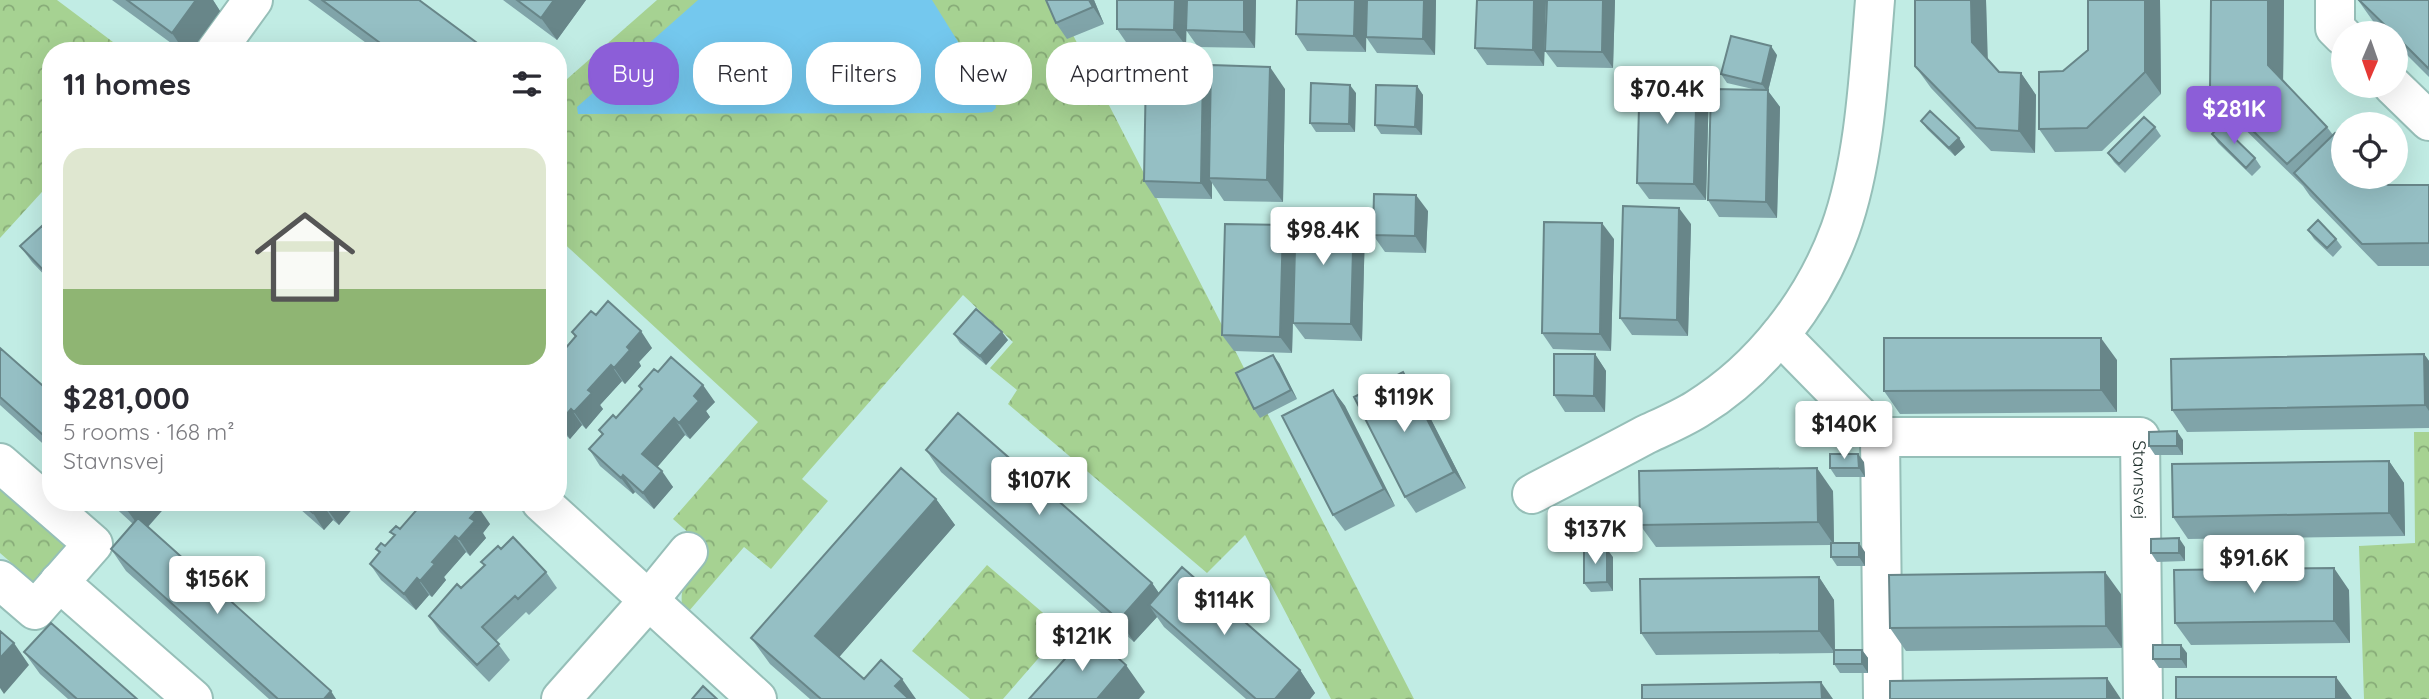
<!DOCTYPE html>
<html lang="en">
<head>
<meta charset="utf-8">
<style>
	body { margin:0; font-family:Quicksand,sans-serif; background:#f2f2f3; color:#2b2b33; height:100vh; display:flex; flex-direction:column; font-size:26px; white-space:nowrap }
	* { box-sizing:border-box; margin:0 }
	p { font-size:23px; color:#7c7c81 }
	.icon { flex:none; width:38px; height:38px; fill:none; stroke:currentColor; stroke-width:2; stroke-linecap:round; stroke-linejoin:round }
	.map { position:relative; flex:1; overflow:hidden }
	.drawer { position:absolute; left:42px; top:42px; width:525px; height:469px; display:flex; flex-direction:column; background:#fff; border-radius:28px; box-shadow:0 7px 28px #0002 }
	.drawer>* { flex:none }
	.hud { position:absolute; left:588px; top:42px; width:665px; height:63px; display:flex; gap:14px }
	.needle { width:46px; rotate:182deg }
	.controls { position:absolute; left:2331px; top:21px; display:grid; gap:14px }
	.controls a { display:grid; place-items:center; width:77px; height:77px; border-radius:50%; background:#fff; box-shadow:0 7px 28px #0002; font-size:35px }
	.price { position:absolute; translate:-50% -60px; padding:0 16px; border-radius:7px; background:#fff; color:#222; font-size:23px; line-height:46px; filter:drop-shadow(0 2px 4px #0008) }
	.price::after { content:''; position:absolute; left:50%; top:42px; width:21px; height:16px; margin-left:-10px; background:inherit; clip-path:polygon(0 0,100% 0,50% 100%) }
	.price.on { background:#8c5ed8; color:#fff }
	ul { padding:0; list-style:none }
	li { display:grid; align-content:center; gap:14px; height:371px; padding:0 21px }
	li span { display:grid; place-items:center; height:217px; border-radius:21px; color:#555 }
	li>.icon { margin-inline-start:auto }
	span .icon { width:126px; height:126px; fill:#fffc; stroke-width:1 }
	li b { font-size:30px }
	h2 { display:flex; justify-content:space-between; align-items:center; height:84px; padding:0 21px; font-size:30px }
	.chip { padding:0 24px; border-radius:28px; background:#fff; box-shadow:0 7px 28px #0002; font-size:24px; line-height:63px }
	.chip.on { background:#8c5ed8; color:#fff }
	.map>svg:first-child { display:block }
	.park { fill:url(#park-crowns) }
	.water { fill:#74c8ee }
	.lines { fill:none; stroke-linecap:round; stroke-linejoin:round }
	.minor-casing { stroke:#96bfb8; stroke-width:42 }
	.minor { stroke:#fff; stroke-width:38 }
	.wall { fill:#80a4a9 }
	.shaded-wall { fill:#688689 }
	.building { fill:#95bfc4; stroke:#688689; stroke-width:2 }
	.labels { text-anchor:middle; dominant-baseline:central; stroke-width:7; stroke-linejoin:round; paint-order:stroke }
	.street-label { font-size:18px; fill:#233330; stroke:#cef9f1 }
</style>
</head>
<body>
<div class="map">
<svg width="2429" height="699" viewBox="0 0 2429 699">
	<defs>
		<pattern id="park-crowns" width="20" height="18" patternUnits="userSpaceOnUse" patternTransform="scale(1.75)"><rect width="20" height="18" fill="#a6d292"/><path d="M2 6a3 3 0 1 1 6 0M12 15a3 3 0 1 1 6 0" fill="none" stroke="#87ab78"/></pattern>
	</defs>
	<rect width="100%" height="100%" fill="#c1ece4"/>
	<path class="park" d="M0,0H57L125,51H51V182L0,238Z
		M657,0H1055L1414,699H1331L1245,535L1207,573L1008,404L1017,390L990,368L1013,342L963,295L802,479L828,501L771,569L744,547L689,611L682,605C679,581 695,568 709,551L673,519L758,422L558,238V87Z
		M2414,432H2429V699H2364L2359,546L2415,543Z
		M0,481L73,545L37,585L0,553Z
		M987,565L1063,630L1003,699H970L912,651Z"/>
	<path class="water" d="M698,0H932L995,101L996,108L992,112L978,113L578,114L577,107Z"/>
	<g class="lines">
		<g class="minor-casing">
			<g id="minor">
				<path d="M2335,0V28L2343,36"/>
				<path d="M216,51L253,0"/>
				<path d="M2393,86L2429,121"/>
				<path d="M1780,335L1880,437L1883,699"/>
				<path id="s1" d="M1880,437H2140L2143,699"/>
				<path d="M0,463L93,544L35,610L0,580"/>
				<path d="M1532,494C1570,474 1608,455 1645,435C1662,427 1681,419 1697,409C1762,369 1814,301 1840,230C1865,161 1869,73 1875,0"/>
				<path d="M541,502L757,699"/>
				<path d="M59,582L193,699"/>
				<path d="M561,699L648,601L688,552"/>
			</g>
		</g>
		<use href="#minor" class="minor"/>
	</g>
	<path class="wall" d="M112,0H213L220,11L191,51H182Z
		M308,0H419L488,51H377Z
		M503,0H586L557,40Z
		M1046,0H1094L1104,24L1067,39L1056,23Z
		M1187,0L1186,46L1128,45L1117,29Z
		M1256,0L1255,48L1198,47L1186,30Z
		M1436,0L1435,55L1377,53L1366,37V52L1307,51L1296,34Z
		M1546,0L1544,66L1487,65L1475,48Z
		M1547,0H1615L1613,68L1557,67L1545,51Z
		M1915,0H1986L1987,59L1999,72L2021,73L2036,95L2035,153L1991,151L1931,88L1915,66Z
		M2160,0L2161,94L2102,151L2055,152L2039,129Z
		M2211,0H2284L2283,81L2327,127L2333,135L2388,185H2429V266H2378L2310,196L2303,186L2226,111L2210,89Z
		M2358,0H2429V77L2396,44V33H2384L2375,24Z
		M1777,55L1768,91L1780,107L1777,218L1719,217L1708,200L1757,90L1727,83L1721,74Z
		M1203,71L1211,83L1285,89L1283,202L1224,201L1212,183V199L1155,198L1144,181Z
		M1417,86L1423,95L1422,135L1381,134L1375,125Z
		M1709,86L1706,200L1649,199L1637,183Z
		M1356,93L1355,132H1316L1310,123Z
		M1921,121L1959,138L1965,147L1955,156L1927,129Z
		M2155,127L2161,136L2125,173L2114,162L2108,153Z
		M2212,134L2255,158L2261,167L2252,176L2218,143Z
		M1428,211L1426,253L1385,252L1373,235Z
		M1354,212L1365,228L1362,341L1305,339L1293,323Z
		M1691,224L1688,336L1632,335L1620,318Z
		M1283,225L1295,242L1292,353L1234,351L1222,335Z
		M2308,230L2336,239L2342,247L2333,257L2314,239Z
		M51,236V282L32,262L20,246Z
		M1614,239L1611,351L1553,349L1542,333Z
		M596,315L652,348L639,362L641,366L625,384L622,381L600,405L603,409L586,429L582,425L570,439L558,428V357L575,337L572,332Z
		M954,334L1008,340L986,365L960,343Z
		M0,348L51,393V451L0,405Z
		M1595,354L1606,371L1605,412H1565L1554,395Z
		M2424,354L2429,361V428L2187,432L2172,410Z
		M2117,360V412L1900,414L1884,391Z
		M1279,363L1297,399L1260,418L1254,409Z
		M658,372L715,402L706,411L710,417L690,439L685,435L657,467L673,487L654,509L635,492L633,494L600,466L589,449L602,434L599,430L616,418L641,390L639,386Z
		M1403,372L1415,388L1466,488L1416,513L1405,497Z
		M1333,390L1345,406L1395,506L1345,531L1333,515Z
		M2183,440V455H2155L2149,446Z
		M926,450L1152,583L1159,593L1300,670L1315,693L1310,699H1246L1164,627L1157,617L1134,642L941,472Z
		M2389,461L2404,483L2405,536L2188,539L2173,517Z
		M1864,462L1865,477H1836L1830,468Z
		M1833,491L1834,543L1865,552V566H1837L1831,557V545L1656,547L1640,525Z
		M936,499L955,525L839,657L864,679L916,699H810L770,664L751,638Z
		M109,502H165L167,505L148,527L336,699H269L126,571L111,549L133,524Z
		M292,502H358L339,525L333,520L324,530Z
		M417,504L490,524L483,533L486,538L470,556L466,552L444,577L446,580L432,597L429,595L416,610L381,580L370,564L379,553L376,549L385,546L394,536L390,532L400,529L419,507Z
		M2185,547V561L2157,562L2151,553Z
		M501,549L546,572L557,588L529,615L526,612L496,641L510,660L489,682L440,632L429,616L461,588L484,566L481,562Z
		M1613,557V591L1591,592L1584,583Z
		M1819,577L1834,600L1835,650H1862L1868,658V673H1840L1834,664V653L1656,655L1641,633Z
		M2349,590L2350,643L2191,645L2175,623Z
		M2121,594L2122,648L1906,651L1890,628Z
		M24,652L137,699H68L40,674Z
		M2187,653V668H2159L2153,659Z"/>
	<path class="shaded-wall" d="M196,0H213L220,11L191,51H184L172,33Z
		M554,0H586L557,40L541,18Z
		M1089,0H1094L1104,24L1093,7Z
		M1175,0H1187L1186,46L1174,30Z
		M1244,0H1256L1255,48L1244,32Z
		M1355,0H1367L1366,52L1354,36Z
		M1424,0H1436L1435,55L1423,39Z
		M1534,0H1546L1544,66L1533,50Z
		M1603,0H1615L1613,68L1602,52Z
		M1971,0H1986L1988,64L1972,42Z
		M2145,0H2160L2161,94L2145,72Z
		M2268,0H2284L2283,87L2268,65Z
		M1771,46L1777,55L1768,91L1780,107L1777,218L1766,202L1768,93L1762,84Z
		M1270,67L1285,89L1283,202L1267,180Z
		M1697,69L1709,86L1706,200L1694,184Z
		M1203,71L1214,88L1209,178L1212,183V199L1201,183Z
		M2021,73L2036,95L2035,153L2019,131Z
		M1350,85L1356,93L1355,132L1349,124Z
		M1417,86L1423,95L1422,135L1415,127Z
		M1959,138L1965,147L1955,156L1949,148Z
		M1416,195L1428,211L1426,253L1415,236Z
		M1679,208L1691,224L1688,336L1677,320Z
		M1354,212L1365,228L1362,341L1351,324Z
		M1602,223L1614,239L1611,351L1600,334Z
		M1283,225L1295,242L1292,353L1280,337Z
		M641,331L652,348L639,362L641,366L625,384L614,368L627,347Z
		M1002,332L1008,340L986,365L980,356Z
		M2101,338L2117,360V412L2101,390Z
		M1595,354L1606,371L1605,412L1594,396Z
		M2424,354L2429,361V411L2425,405Z
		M1273,355L1279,363L1297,399L1291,390Z
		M611,365L622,381L600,405L603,409L586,429L574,412L588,390Z
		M1403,372L1415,388L1466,488L1454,472Z
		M703,385L715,402L706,411L710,417L690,439L679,423L694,396Z
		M1333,390L1345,406L1395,506L1384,489Z
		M571,409L582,425L570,439L559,423Z
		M674,418L685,435L654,471L642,454Z
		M2177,431L2183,440V455L2177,446Z
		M1858,454L1864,462L1865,477L1859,468Z
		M2389,461L2404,483L2405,536L2389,513Z
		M1817,468L1833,491L1834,545L1818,522Z
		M662,471L673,487L654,509L643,493Z
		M623,475L635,492L633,494L621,478Z
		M936,499L955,525L834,663L815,636Z
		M134,502H165L167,505L143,532L127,510Z
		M333,502H358L339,525L327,509Z
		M322,503L333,520L324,530L313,513Z
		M479,508L490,524L483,533L486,538L470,556L459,539L470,518Z
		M455,536L466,552L444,577L446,580L432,597L420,581L432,562Z
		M2179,538L2185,547V561L2179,553Z
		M1859,543L1865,552V566L1859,557Z
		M1607,549L1613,557V591L1607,582Z
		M2334,568L2349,590L2350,643L2334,621Z
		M2105,572L2121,594L2122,648L2106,626Z
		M1819,577L1834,600L1835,653L1819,631Z
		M417,578L429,595L416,610L404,594Z
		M1152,583L1167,605H1149L1157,617L1134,642L1119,620Z
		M14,643L29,665L4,694L0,688V658Z
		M2181,645L2187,653V668L2181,659Z
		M1862,650L1868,658V673L1862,664Z
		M1126,665L1145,692L1139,699H1097Z
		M1300,670L1315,693L1310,699H1275Z
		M2336,677L2352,699H2336Z
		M2107,678L2121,699H2107Z
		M902,679L916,699H904L895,686Z
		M1821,682L1833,699H1822Z
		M331,691L336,699H324Z"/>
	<path class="building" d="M127,0H196L172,33Z
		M322,0H419L488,51H391Z
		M517,0H554L541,18Z
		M1046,0H1089L1093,7L1056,23Z
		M1117,0H1175L1174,30L1117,29Z
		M1187,0H1244V32L1186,30Z
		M1297,0H1355L1354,36L1296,34Z
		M1367,0H1424L1423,39L1366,37Z
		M1477,0H1534L1533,50L1475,48Z
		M1547,0H1603L1602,52L1545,51Z
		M1915,0H1971L1972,42L1999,72L2021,73L2019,131L1976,128L1915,66Z
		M2088,0H2145V72L2087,128L2039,129V72L2063,71L2088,50Z
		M2211,0H2268V65L2327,127L2287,164L2210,89Z
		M2359,0H2429V69L2396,36V33H2393Z
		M1731,36L1771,46L1762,84L1721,74Z
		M1211,65L1270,67L1267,180L1209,178Z
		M1640,68L1697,69L1694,184L1637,183Z
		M1146,70L1203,71L1201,183L1144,181Z
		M1311,83L1350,85L1349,124L1310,123Z
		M1376,85L1417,86L1415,127L1375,125Z
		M1711,89L1768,90L1766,202L1708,200Z
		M1930,111L1959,138L1949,148L1921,121Z
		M2144,117L2155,127L2119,164L2108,153Z
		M2221,125L2255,158L2246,168L2212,134Z
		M2335,133L2343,142V177H2379L2388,185H2429V243L2362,244L2294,173Z
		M1374,194L1416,195L1415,236L1373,235Z
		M1623,206L1679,208L1677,320L1620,318Z
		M1296,210L1354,212L1351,324L1293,323Z
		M2318,220L2336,239L2327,248L2308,230Z
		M1544,222L1602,223L1600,334L1542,333Z
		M1225,224L1283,225L1280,337L1222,335Z
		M42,226L51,236V278L20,246Z
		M608,301L641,331L627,347L630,350L614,368L611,365L588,390L592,393L574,412L571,409L559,423L558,357L576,336L572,332L591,311L596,315Z
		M976,309L1002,332L980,356L954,334Z
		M1884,338H2101V390L1884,391Z
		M0,348L51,393V442L0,397Z
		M1554,354H1595L1594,396L1554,395Z
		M2424,354L2425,405L2172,410L2171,359Z
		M1273,355L1291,390L1254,409L1236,373Z
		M671,357L703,385L694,396L699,401L679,423L674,418L642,454L662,471L643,493L623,475L621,478L589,449L603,434L599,430L613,415L616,418L642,389L639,386L654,369L658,372Z
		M1403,372L1454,472L1405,497L1354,397Z
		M1333,390L1384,489L1333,515L1282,416Z
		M958,413L1152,583L1119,620L926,450Z
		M2177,431V446H2149V432Z
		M1830,454H1858L1859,468H1830Z
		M2389,461V513L2173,517L2172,464Z
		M901,468L936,499L815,636L864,679L881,660L902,679L895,686L909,699H821L751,638Z
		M1817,468L1818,522L1640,525L1639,471Z
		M118,502H134L127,510Z
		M300,502H333L327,509L322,503L313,513Z
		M419,502H472L479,508L470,518L475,521L459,539L455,536L432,562L435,564L420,581L417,578L404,594L370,564L380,552L376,549L381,543L385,546L395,535L390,532L396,526L400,529L420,506L417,504Z
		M138,518L331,691L324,699H278L111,549Z
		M513,537L546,572L518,599L515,596L482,627L499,644L477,665L429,616L457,584L461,588L485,565L481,562L498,546L501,549Z
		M2179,538V553H2151V539Z
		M1831,543H1859V557H1831Z
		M1584,548L1607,549V582L1584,583Z
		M1182,567L1300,670L1275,699H1256L1149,605Z
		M2334,568V621L2175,623L2174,570Z
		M2105,572L2106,626L1890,628L1889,575Z
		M1819,577V631L1641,633L1640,579Z
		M51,623L137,699H77L24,652Z
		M0,631L14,643L0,658Z
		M1089,632L1126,665L1097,699H1029Z
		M2153,645H2181V659H2153Z
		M1834,650H1862V664H1834Z
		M2176,677H2336V699H2176Z
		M2107,678V699H1890V681Z
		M1821,682L1822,699H1642V685Z
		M703,686L717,699H692Z"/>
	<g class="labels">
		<g class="street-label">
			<text stroke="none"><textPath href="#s1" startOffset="303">Stavnsvej</textPath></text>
		</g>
	</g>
</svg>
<div class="controls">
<a><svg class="needle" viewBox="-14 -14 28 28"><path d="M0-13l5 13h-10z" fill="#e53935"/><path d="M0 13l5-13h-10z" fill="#7c7c81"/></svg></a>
<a><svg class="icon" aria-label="locate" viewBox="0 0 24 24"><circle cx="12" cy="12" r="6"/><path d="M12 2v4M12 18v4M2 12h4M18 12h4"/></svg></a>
</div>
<b class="price" style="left:1667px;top:126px">$70.4K</b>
<b class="price on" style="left:2234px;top:146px">$281K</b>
<b class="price" style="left:1323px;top:267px">$98.4K</b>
<b class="price" style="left:1404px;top:434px">$119K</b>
<b class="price" style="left:1844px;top:461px">$140K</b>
<b class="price" style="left:1039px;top:517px">$107K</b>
<b class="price" style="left:1595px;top:566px">$137K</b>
<b class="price" style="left:2254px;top:595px">$91.6K</b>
<b class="price" style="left:217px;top:616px">$156K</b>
<b class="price" style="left:1224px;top:637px">$114K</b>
<b class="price" style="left:1082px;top:673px">$121K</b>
<div class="hud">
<a class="chip on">Buy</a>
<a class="chip">Rent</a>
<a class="chip">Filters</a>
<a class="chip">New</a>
<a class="chip">Apartment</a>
</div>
<section class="drawer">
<h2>11 homes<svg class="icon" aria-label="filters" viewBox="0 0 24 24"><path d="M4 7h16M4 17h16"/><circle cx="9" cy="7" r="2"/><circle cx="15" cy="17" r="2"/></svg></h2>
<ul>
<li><span style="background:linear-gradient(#dfe7d0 65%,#8fb573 0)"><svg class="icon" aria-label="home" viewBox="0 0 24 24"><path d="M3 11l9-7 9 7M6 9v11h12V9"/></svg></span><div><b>$281,000</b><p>5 rooms · 168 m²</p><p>Stavnsvej</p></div></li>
</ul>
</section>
</div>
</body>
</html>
